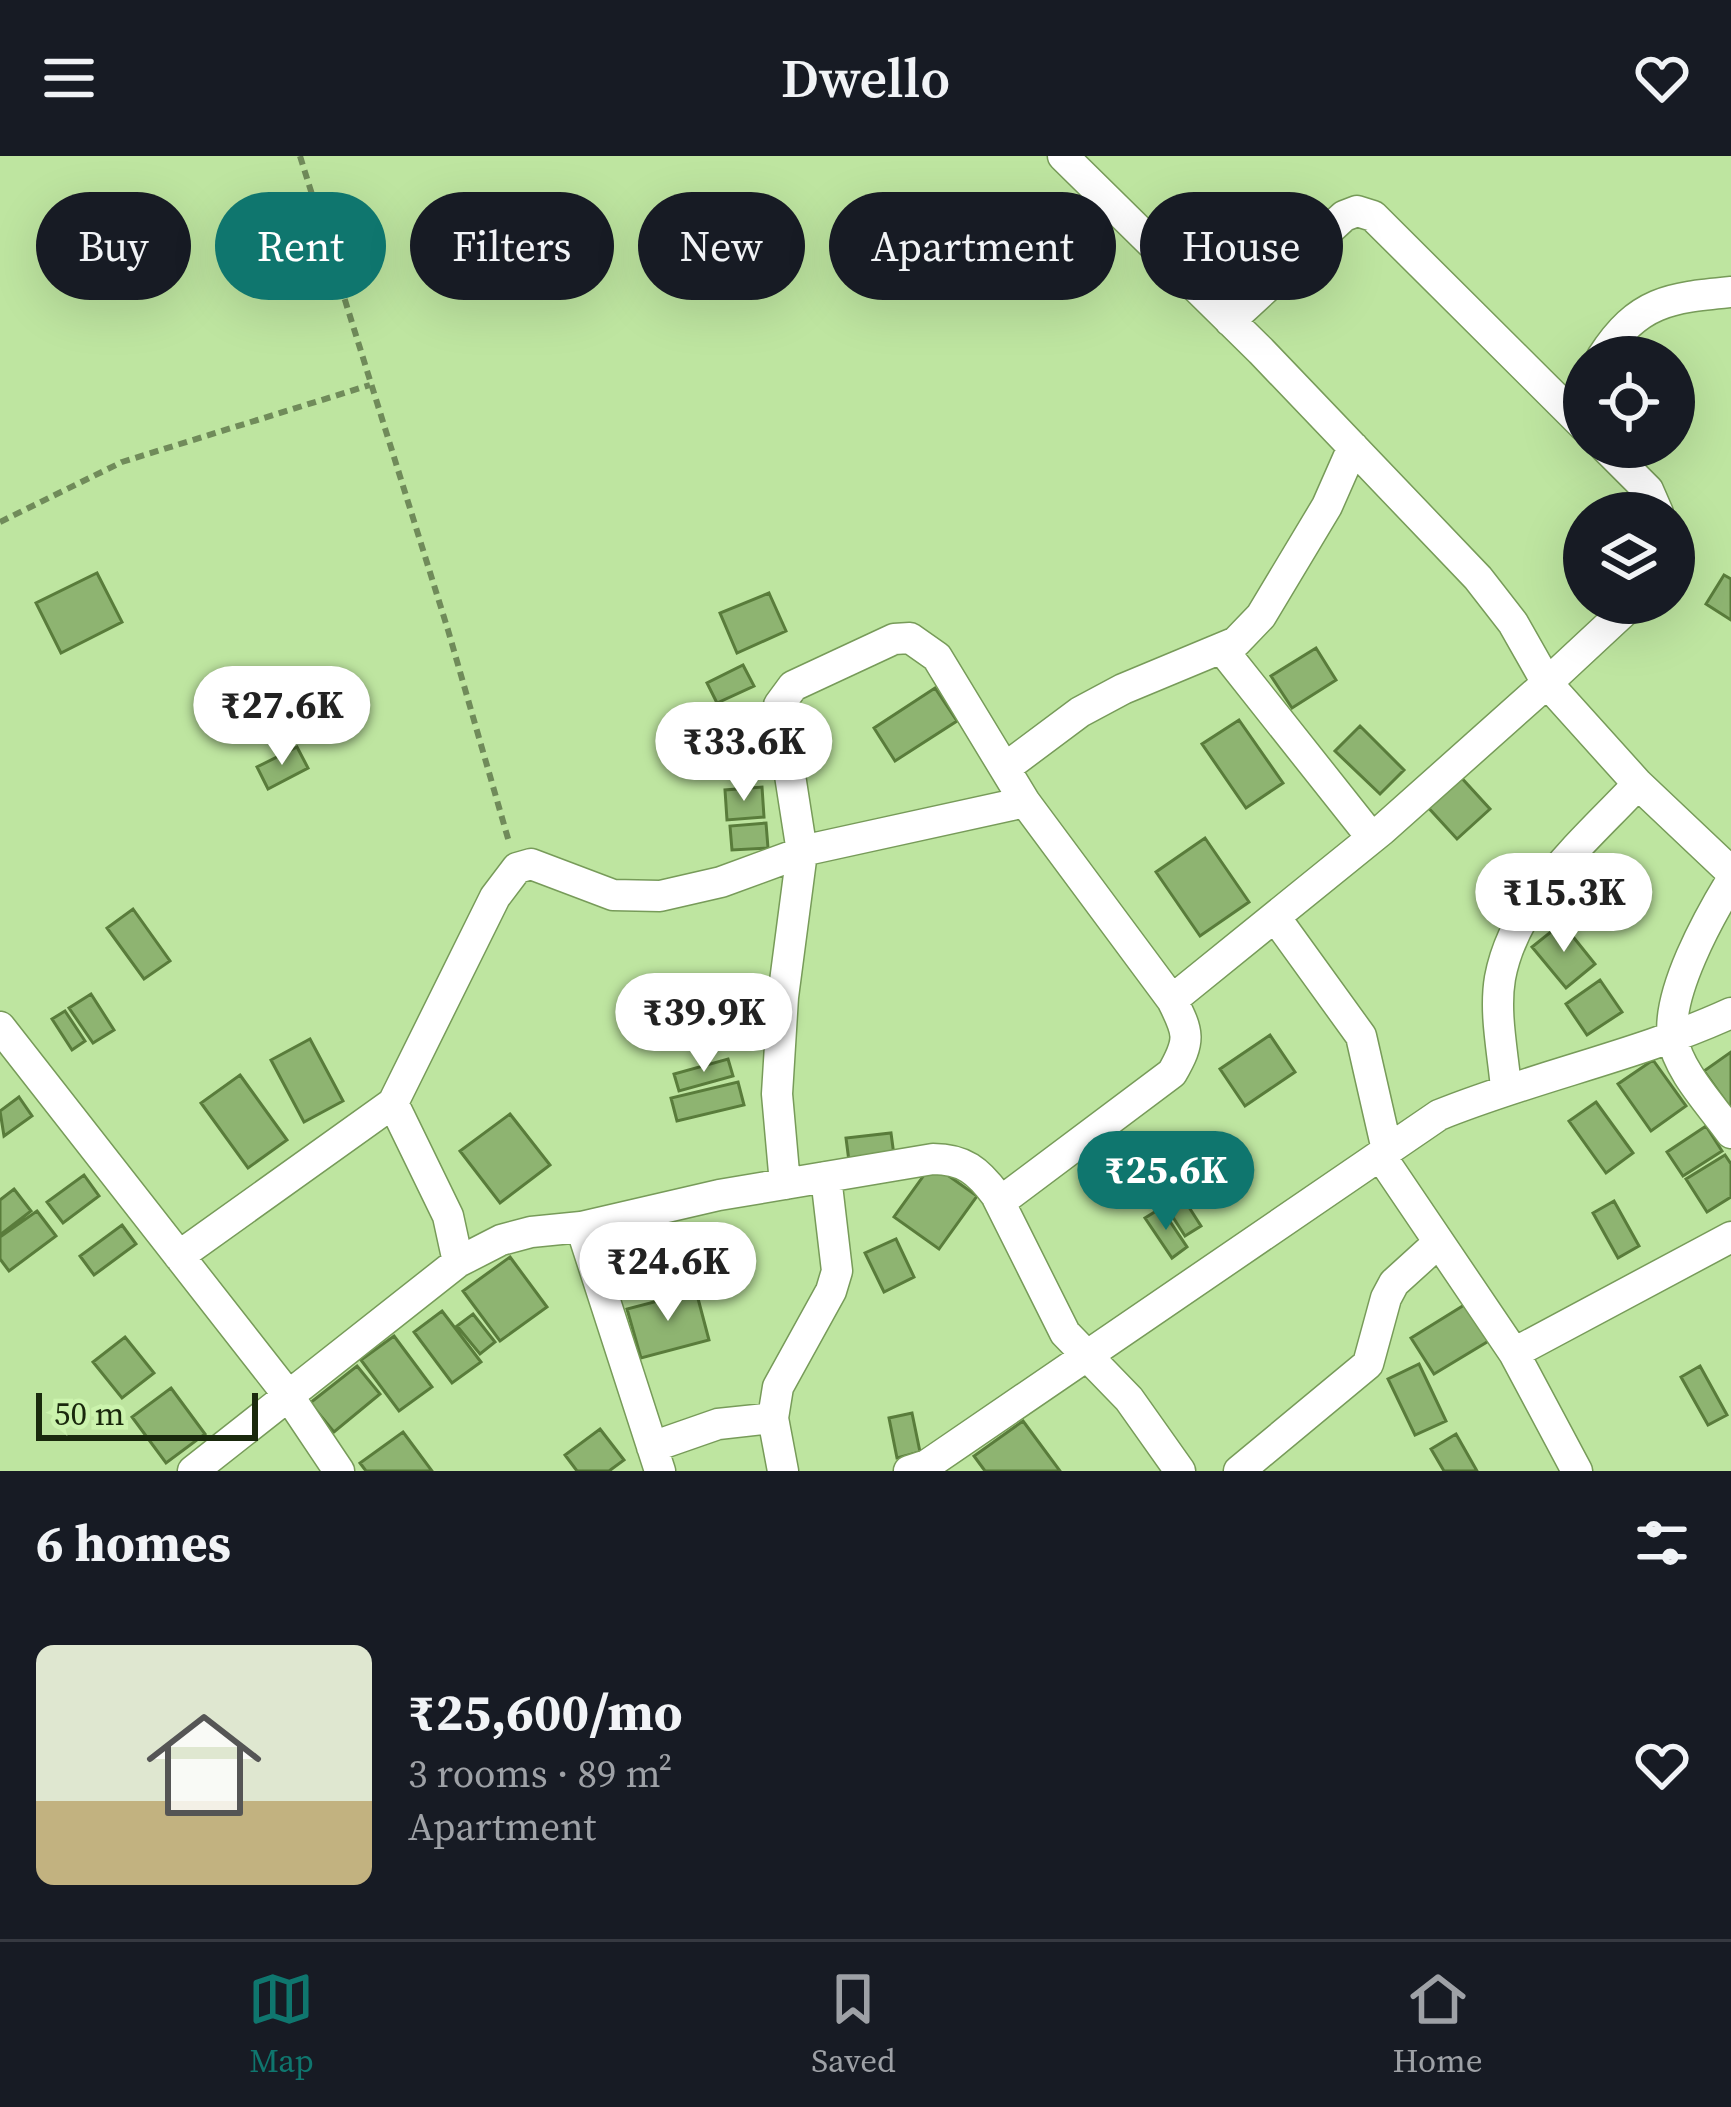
<!DOCTYPE html>
<html lang="en">
<head>
<meta charset="utf-8">
<style>
	body { margin:0; font-family:"Source Serif 4",serif; background:#20242c; color:#f1f3f6; height:100vh; display:flex; flex-direction:column; font-size:45px; white-space:nowrap }
	* { box-sizing:border-box; margin:0 }
	p { font-size:39px; color:#9ea1a6 }
	.icon { flex:none; width:66px; height:66px; fill:none; stroke:currentColor; stroke-width:2; stroke-linecap:round; stroke-linejoin:round }
	.map { position:relative; height:1315px; overflow:hidden }
	.sheet { display:flex; flex-direction:column; background:#171b24; flex:1 }
	.sheet>* { flex:none }
	.guide { position:absolute; left:36px; top:36px; width:1659px; height:108px; display:flex; gap:24px }
	.controls { position:absolute; left:1563px; top:180px; display:grid; gap:24px }
	.controls a { display:grid; place-items:center; width:132px; height:132px; border-radius:50%; background:#171b24; box-shadow:0 12px 48px #0002; font-size:60px }
	.scale { position:absolute; left:36px; bottom:30px; width:222px; box-sizing:border-box; padding-left:12px; border:6px solid #1a290d; border-top:0; font-size:33px; line-height:42px; white-space:nowrap; color:#1a290d; -webkit-text-stroke:9px #cbf3ad; paint-order:stroke }
	.price { position:absolute; translate:-50% -102px; padding:0 27px; border-radius:42px; background:#fff; color:#222; font-size:39px; line-height:78px; filter:drop-shadow(0 3px 6px #0008) }
	.price::after { content:''; position:absolute; left:50%; top:72px; width:36px; height:27px; margin-left:-18px; background:inherit; clip-path:polygon(0 0,100% 0,50% 100%) }
	.price.current { background:#0f766e; color:#fff }
	ul { padding:0; list-style:none }
	li { display:flex; align-items:center; gap:36px; height:300px; padding:0 36px }
	li+li { border-top:3px solid #363941 }
	li span { display:grid; place-items:center; flex:none; width:336px; height:240px; border-radius:18px; color:#555 }
	li>.icon { margin-inline-start:auto }
	span .icon { width:144px; height:144px; fill:#fffc; stroke-width:1 }
	li b { font-size:51px }
	h2 { display:flex; justify-content:space-between; align-items:center; height:144px; padding:0 36px; font-size:51px }
	.tag { padding:0 42px; border-radius:54px; background:#171b24; box-shadow:0 12px 48px #0002; font-size:42px; line-height:108px }
	.tag.current { background:#0f766e; color:#fff }
	header { display:flex; justify-content:space-between; align-items:center; height:156px; padding:0 36px; background:#171b24; font-size:54px; font-weight:600 }
	.tab-bar { display:flex; justify-content:space-around; align-items:center; height:168px; border-top:3px solid #363941; background:#171b24; font-size:33px; color:#9ea1a6 }
	.tab-bar a { display:grid; justify-items:center; gap:6px }
	.tab-bar .current { color:#0f766e }
	.map>svg:first-child { display:block }
	.building { fill:#8eb471; stroke:#597c3b; stroke-width:3 }
	.lines { fill:none; stroke-linecap:round; stroke-linejoin:round }
	.street-casing { stroke:#779b59; stroke-width:33 }
	.path { stroke:#708b5a; stroke-width:6; stroke-dasharray:9 6; stroke-linecap:butt }
	.street { stroke:#fff; stroke-width:30 }
</style>
</head>
<body>
<header><svg class="icon" aria-label="menu" viewBox="0 0 24 24"><path d="M4 6h16M4 12h16M4 18h16"/></svg>Dwello<svg class="icon" aria-label="heart" viewBox="0 0 24 24"><path d="M12 20l-8-8c-3-5 5-10 8-4 3-6 11-1 8 4z"/></svg></header>
<div class="map">
<svg width="1731" height="1315" viewBox="0 0 1731 1315">
	<rect width="100%" height="100%" fill="#bee5a0"/>
	<path class="building" d="M97,417L122,466L61,497L36,447Z
		M1724,419L1731,423V464L1706,448Z
		M769,437L786,475L737,497L720,457Z
		M1316,492L1336,524L1292,552L1271,520Z
		M743,509L754,530L717,547L707,527Z
		M935,532L957,565L895,605L874,572Z
		M1239,564L1283,627L1246,652L1202,588Z
		M1360,570L1404,614L1380,638L1335,595Z
		M297,591L308,612L268,633L257,611Z
		M1458,618L1490,653L1457,683L1425,648Z
		M762,631L764,661L727,664L725,634Z
		M766,667L768,692L732,694L730,670Z
		M1205,682L1249,746L1200,780L1156,716Z
		M133,753L170,805L144,823L107,772Z
		M1562,767L1595,808L1566,832L1532,791Z
		M1600,824L1622,856L1587,879L1566,848Z
		M91,838L114,874L93,887L69,852Z
		M65,855L85,885L72,894L52,863Z
		M1270,879L1295,916L1245,950L1220,913Z
		M310,883L343,945L304,966L271,904Z
		M1731,896V953L1704,915Z
		M728,903L733,920L679,935L674,918Z
		M1653,904L1686,950L1651,975L1618,928Z
		M240,919L287,984L248,1012L201,947Z
		M738,926L744,949L677,965L671,942Z
		M19,941L32,960L4,980L0,955Z
		M1596,946L1633,997L1606,1017L1569,965Z
		M510,958L550,1009L500,1047L460,995Z
		M1706,970L1722,995L1683,1020L1667,996Z
		M891,977L895,1007L850,1013L846,982Z
		M1725,999L1731,1008V1041L1707,1056L1686,1023Z
		M932,1008L977,1040L939,1093L894,1061Z
		M84,1019L99,1040L63,1067L47,1046Z
		M14,1033L31,1055L0,1079V1044Z
		M1185,1045L1201,1070L1185,1080L1169,1055Z
		M1614,1045L1639,1090L1618,1102L1593,1057Z
		M1161,1052L1187,1091L1172,1102L1145,1062Z
		M37,1055L56,1080L9,1115L0,1103V1081Z
		M122,1069L136,1088L94,1119L80,1100Z
		M896,1083L914,1121L884,1136L865,1097Z
		M510,1101L547,1151L500,1185L463,1135Z
		M696,1135L709,1184L641,1202L627,1153Z
		M1469,1146L1492,1183L1434,1218L1411,1182Z
		M442,1155L481,1206L452,1227L414,1176Z
		M473,1158L495,1186L480,1198L457,1170Z
		M394,1180L432,1231L399,1255L361,1204Z
		M125,1181L154,1217L122,1242L93,1206Z
		M1419,1208L1446,1265L1415,1279L1388,1223Z
		M357,1210L380,1238L334,1276L310,1247Z
		M1700,1210L1727,1259L1708,1269L1681,1221Z
		M171,1232L205,1278L166,1307L132,1261Z
		M912,1257L920,1296L897,1302L889,1262Z
		M1023,1265L1060,1315H985L974,1300Z
		M600,1273L624,1304L609,1315H577L565,1299Z
		M403,1276L432,1315H366L360,1307Z
		M1456,1278L1477,1315H1444L1431,1293Z"/>
	<g class="lines">
		<g class="street-casing">
			<path id="street" d="M1063,0L1261,195L1478,422L1513,467L1547,527L1633,447
				M1230,165L1344,60L1357,55L1373,60L1584,270
				M1602,201C1638,145 1669,142 1731,136
				M1605,291L1648,334L1658,357
				M1222,493L1372,682
				M1005,612L1080,556L1123,533L1236,486L1261,460L1327,350L1353,291
				M1731,725C1709,761 1666,838 1673,882C1677,914 1713,951 1731,977
				M1275,761L1361,880L1387,994
				M0,871L288,1239L339,1315
				M1506,932C1503,897 1494,857 1500,822C1515,742 1585,685 1638,628
				M1380,999L1514,1197L1577,1315
				M785,1028L777,938L783,841L802,696L779,549L793,530L894,483L910,482L937,501L1025,646
				M1000,1046L1172,917C1191,884 1189,877 1172,844
				M581,1071L660,1315
				M179,1100L393,947
				M458,1106L501,1084L531,1076L581,1071L719,1039L933,1003C964,1003 978,1015 996,1039L1065,1177L1129,1243L1180,1315
				M1514,1197L1731,1081
				M652,1291L718,1268L773,1262
				M193,1315L458,1106L448,1060L393,947L495,741L517,712L531,708L613,739L660,740L721,726L811,693L1025,646L1172,844L1382,674L1547,527L1638,628L1731,716
				M783,1315L773,1262L778,1231L831,1135L837,1115L826,1021
				M909,1315L927,1309L1439,959C1535,920 1637,900 1731,857
				M1239,1315L1368,1208L1386,1142L1394,1127L1438,1087"/>
		</g>
		<path class="path" d="M300,0L448,474L509,686
			M0,366L122,306L370,229"/>
		<use href="#street" class="street"/>
	</g>
</svg>
<div class="controls">
<a><svg class="icon" aria-label="locate" viewBox="0 0 24 24"><circle cx="12" cy="12" r="6"/><path d="M12 2v4M12 18v4M2 12h4M18 12h4"/></svg></a>
<a><svg class="icon" aria-label="layers" viewBox="0 0 24 24"><path d="M12 4l9 5-9 5-9-5zM3 14l9 5 9-5"/></svg></a>
</div>
<div class="scale">50 m</div>
<b class="price" style="left:282px;top:612px">₹27.6K</b>
<b class="price" style="left:744px;top:648px">₹33.6K</b>
<b class="price" style="left:1564px;top:799px">₹15.3K</b>
<b class="price" style="left:704px;top:919px">₹39.9K</b>
<b class="price current" style="left:1166px;top:1077px">₹25.6K</b>
<b class="price" style="left:668px;top:1168px">₹24.6K</b>
<div class="guide">
<a class="tag">Buy</a>
<a class="tag current">Rent</a>
<a class="tag">Filters</a>
<a class="tag">New</a>
<a class="tag">Apartment</a>
<a class="tag">House</a>
</div>
</div>
<section class="sheet">
<h2>6 homes<svg class="icon" aria-label="filters" viewBox="0 0 24 24"><path d="M4 7h16M4 17h16"/><circle cx="9" cy="7" r="2"/><circle cx="15" cy="17" r="2"/></svg></h2>
<ul>
<li><span style="background:linear-gradient(#dfe7d0 65%,#c2b280 0)"><svg class="icon" aria-label="home" viewBox="0 0 24 24"><path d="M3 11l9-7 9 7M6 9v11h12V9"/></svg></span><div><b>₹25,600/mo</b><p>3 rooms · 89 m²</p><p>Apartment</p></div><svg class="icon" aria-label="heart" viewBox="0 0 24 24"><path d="M12 20l-8-8c-3-5 5-10 8-4 3-6 11-1 8 4z"/></svg></li>
</ul>
</section>
<nav class="tab-bar">
<a class="current"><svg class="icon" aria-label="map" viewBox="0 0 24 24"><path d="M3 6l6-2 6 2 6-2v14l-6 2-6-2-6 2zM9 4v14M15 6v14"/></svg>Map</a>
<a><svg class="icon" aria-label="saved" viewBox="0 0 24 24"><path d="M7 4h10v16l-5-4-5 4z"/></svg>Saved</a>
<a><svg class="icon" aria-label="home" viewBox="0 0 24 24"><path d="M3 11l9-7 9 7M6 9v11h12V9"/></svg>Home</a>
</nav>
</body>
</html>
